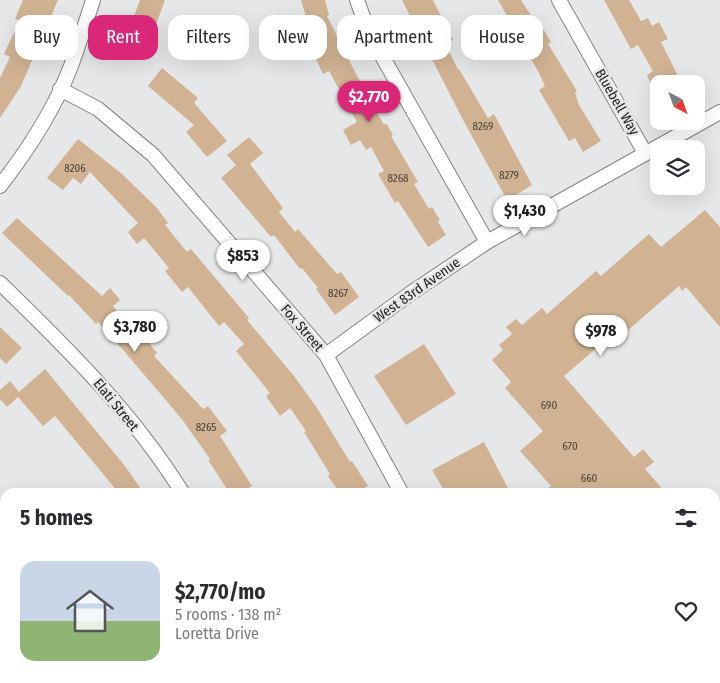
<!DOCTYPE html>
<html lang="en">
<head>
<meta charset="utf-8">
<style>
	body { margin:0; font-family:"Fira Sans Condensed",sans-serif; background:#f7f7f7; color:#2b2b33; height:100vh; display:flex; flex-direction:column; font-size:19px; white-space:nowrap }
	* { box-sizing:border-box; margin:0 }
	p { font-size:16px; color:#7c7c81 }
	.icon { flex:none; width:28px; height:28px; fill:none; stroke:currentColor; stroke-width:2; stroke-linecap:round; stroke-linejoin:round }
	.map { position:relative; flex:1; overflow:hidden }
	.sheet { position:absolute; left:0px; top:488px; width:720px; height:196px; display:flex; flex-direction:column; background:#fff; border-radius:15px 15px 0 0; box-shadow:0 5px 20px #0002 }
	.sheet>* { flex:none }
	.banner { position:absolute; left:15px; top:15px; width:690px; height:45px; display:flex; gap:10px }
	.needle { width:32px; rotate:139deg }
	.buttons { position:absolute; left:650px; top:75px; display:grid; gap:10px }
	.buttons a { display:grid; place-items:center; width:55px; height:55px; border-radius:10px; background:#fff; box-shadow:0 5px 20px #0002; font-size:25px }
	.price { position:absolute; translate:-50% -42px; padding:0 11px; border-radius:18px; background:#fff; color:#222; font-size:16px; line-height:32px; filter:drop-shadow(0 1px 2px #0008) }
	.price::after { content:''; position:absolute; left:50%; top:30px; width:15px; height:11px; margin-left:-8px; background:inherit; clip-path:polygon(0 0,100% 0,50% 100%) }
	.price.selected { background:#db2777; color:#fff }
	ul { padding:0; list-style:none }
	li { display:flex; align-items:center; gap:15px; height:125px; padding:0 20px }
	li+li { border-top:1px solid #e1e1e2 }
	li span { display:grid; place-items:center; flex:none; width:140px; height:100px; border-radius:15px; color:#555 }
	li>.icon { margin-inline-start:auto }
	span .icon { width:60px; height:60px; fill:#fffc; stroke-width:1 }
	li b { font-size:21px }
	h2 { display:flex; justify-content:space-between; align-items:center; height:60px; padding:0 20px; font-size:21px }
	.chip { padding:0 18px; border-radius:15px; background:#fff; box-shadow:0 5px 20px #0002; font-size:18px; line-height:45px }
	.chip.selected { background:#db2777; color:#fff }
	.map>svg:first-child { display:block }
	.green { fill:#b3c1a6 }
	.building { fill:#d1b393 }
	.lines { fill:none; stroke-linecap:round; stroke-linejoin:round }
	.minor-casing { stroke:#848586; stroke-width:16 }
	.minor { stroke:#fff; stroke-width:14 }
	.labels { text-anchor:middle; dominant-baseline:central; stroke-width:5; stroke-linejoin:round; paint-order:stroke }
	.number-label { font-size:11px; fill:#49423a }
	.street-label { font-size:14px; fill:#1c1c1d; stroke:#e6e7e9 }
</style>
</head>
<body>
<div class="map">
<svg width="720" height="683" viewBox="0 0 720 683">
	<rect width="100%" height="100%" fill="#e6e7e9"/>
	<path class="green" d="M0,576L5,582V679H66L68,683H0Z"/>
	<path class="building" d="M23,0H58L21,86L0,118V78L10,57L4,54L20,20L15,19Z
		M140,0H165L143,59L121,51Z
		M301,0H325L329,15L327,16L355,72L384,125L386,123L393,135L391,136L418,182L414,184L429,209L432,207L440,220L438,222L446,235L428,247L398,201L395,203L378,174L384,171L371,147L366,150L360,140L351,145L343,130L357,122L329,71L323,74L304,34L310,30Z
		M402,0H433L453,40L445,44L458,69H459L488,118L494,114L532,185L507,200L462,118Z
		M498,0H521L539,28L542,27L551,42L548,44L577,91L575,93L579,105L601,141L583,152L575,138L569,141L539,90L545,86L539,73Z
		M604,0H629L641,21L648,18L652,26L659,22L668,39L661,42L682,84H651L647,75L653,71L638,45L631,49Z
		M162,68L198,98L194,103L227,141L207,157L186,132L194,125L148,86Z
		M249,137L263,153L250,164L283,208L279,212L295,232L298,229L337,274L341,272L359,297L335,315L316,289L318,288L302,268L300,269L274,235L271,237L221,178L236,165L227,155Z
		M78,139L122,174L157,208L168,223L165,225L187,252L191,249L249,318L247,320L294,376L317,408L350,462L352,461L368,486L364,488L367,492H339L328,476L330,474L304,432L306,431L290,408L280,416L266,396L270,393L236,351L244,344L224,322L219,326L188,287L182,292L165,271L169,268L144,238L137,244L128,232L138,223L90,172L81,184L73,178L63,190L47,178Z
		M705,210L720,227V327L686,287L682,291L679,286L627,331L622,326L564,376L634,457L643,449L654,462L645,469L665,492H543L551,486L520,451L543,431L505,388L511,382L492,360L503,350L499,345L512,334L506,327L516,319L522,325L542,308L547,314L596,271L601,276L649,234L661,247Z
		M17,218L102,296L110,288L120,300L113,306L130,326L132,324L137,330L142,325L153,339L149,343L157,353L154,356L203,409L208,406L227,431L220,436L252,486L242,492H229L208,460L210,459L181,418L107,331L98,322L96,324L69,295L68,296L2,233Z
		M0,327L22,348L6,364L0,358Z
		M424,344L456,394L406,425L374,376Z
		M45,369L125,466L143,492H118L55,416L43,426L18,397L7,407L0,399V390L10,381L19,392Z
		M484,442L510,492H445L432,470Z"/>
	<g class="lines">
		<g class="minor-casing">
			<path id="minor" d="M357,0L368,31L487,242
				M559,0L645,153
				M60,89L98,109L153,155L326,355L401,492
				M0,186C28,150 55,108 71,66C79,44 86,22 93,0
				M0,283C66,347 133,413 182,492
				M326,355L411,293L487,242L720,112
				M0,562L5,568
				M75,679L77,683
				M289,679L291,683
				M503,679L505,683"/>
		</g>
		<use href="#minor" class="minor"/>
	</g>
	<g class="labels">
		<g class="number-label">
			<text x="483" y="126">8269</text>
			<text x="75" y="168">8206</text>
			<text x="509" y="175">8279</text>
			<text x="398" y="178">8268</text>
			<text x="338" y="293">8267</text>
			<text x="549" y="405">690</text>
			<text x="206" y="427">8265</text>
			<text x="570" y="446">670</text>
			<text x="589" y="478">660</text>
		</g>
		<g class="street-label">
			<text transform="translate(617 102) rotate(60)">Bluebell Way</text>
			<text transform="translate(417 290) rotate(-35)">West 83rd Avenue</text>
			<text transform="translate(302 328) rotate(49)">Fox Street</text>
			<text transform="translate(116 405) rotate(51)">Elati Street</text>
		</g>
	</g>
</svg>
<div class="buttons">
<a><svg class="needle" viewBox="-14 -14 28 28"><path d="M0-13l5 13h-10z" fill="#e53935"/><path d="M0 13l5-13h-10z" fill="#7c7c81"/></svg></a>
<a><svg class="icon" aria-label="layers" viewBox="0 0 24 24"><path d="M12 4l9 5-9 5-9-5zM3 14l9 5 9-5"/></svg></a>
</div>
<b class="price selected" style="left:369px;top:123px">$2,770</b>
<b class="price" style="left:525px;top:237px">$1,430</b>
<b class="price" style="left:243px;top:282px">$853</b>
<b class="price" style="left:135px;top:353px">$3,780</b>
<b class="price" style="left:601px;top:357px">$978</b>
<div class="banner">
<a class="chip">Buy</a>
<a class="chip selected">Rent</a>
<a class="chip">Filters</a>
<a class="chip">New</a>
<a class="chip">Apartment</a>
<a class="chip">House</a>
</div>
<section class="sheet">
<h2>5 homes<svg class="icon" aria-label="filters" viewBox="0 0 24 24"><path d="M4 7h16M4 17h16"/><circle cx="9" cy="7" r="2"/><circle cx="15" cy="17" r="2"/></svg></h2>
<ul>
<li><span style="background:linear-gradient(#c9d6e8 60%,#8fb573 0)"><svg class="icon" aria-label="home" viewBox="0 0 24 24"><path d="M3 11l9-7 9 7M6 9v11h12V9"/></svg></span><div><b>$2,770/mo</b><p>5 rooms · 138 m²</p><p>Loretta Drive</p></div><svg class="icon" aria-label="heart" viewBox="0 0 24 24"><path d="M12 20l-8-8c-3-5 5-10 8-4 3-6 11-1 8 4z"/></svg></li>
</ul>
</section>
</div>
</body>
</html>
